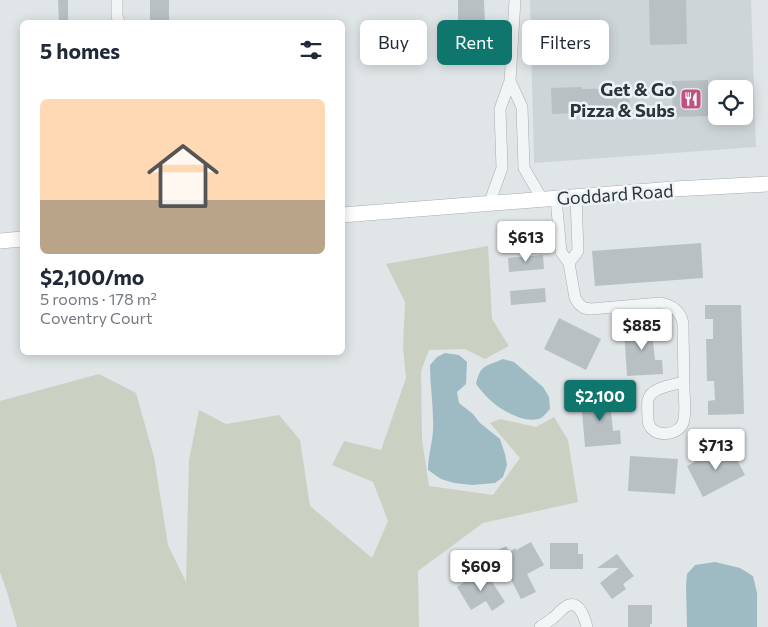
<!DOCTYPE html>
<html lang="en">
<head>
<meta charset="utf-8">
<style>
	body { margin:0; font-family:Commissioner,sans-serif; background:#f6f6f7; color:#1f2937; height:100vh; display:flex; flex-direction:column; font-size:19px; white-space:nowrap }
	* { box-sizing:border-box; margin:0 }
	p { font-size:16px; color:#747a83 }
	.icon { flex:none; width:28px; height:28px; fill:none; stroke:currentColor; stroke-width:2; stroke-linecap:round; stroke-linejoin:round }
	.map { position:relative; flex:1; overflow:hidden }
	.drawer { position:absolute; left:20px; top:20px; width:325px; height:335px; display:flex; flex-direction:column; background:#fff; border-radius:8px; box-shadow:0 2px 12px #0003 }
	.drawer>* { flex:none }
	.banner { position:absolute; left:360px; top:20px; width:332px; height:45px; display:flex; gap:10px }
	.fabs { position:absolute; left:708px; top:80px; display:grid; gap:10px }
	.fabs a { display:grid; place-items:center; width:45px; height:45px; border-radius:8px; background:#fff; box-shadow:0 2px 12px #0003; font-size:25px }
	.price { position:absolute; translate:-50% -42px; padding:0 11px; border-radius:5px; background:#fff; color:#222; font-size:16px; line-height:32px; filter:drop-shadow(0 1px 2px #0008) }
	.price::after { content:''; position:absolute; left:50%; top:30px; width:15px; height:11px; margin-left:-8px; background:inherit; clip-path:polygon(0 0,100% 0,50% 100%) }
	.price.current { background:#0f766e; color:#fff }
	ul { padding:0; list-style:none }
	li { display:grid; align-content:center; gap:10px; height:265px; padding:0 20px }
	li+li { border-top:1px solid #e0e1e3 }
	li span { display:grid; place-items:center; height:155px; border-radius:8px; color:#555 }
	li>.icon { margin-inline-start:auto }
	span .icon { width:90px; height:90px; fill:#fffc; stroke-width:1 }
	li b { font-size:21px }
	h2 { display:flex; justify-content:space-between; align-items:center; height:60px; padding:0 20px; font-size:21px }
	.tag { padding:0 18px; border-radius:8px; background:#fff; box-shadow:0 2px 12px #0003; font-size:18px; line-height:45px }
	.tag.current { background:#0f766e; color:#fff }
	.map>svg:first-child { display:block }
	.built { fill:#ced5d9; fill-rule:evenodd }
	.green { fill:#cad1c2 }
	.water { fill:#9ebbc4 }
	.building { fill:#b8c0c4 }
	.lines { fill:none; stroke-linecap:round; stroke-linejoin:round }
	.street-casing { stroke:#a6adb1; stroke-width:12 }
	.secondary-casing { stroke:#a6adb1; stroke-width:16 }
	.street { stroke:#f2f5f6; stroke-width:11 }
	.secondary { stroke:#fff; stroke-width:15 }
	.labels { text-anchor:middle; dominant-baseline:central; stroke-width:5; stroke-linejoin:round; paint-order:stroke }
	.poi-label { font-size:18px; font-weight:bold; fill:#2a363d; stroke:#eff3f5; text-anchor:end }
	.street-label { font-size:18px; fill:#2a363d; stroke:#eff3f5 }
</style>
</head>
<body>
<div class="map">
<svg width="768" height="627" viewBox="0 0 768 627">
	<rect width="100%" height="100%" fill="#e0e5e8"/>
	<path class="built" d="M530,0H751L756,147L534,163ZM716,89H744V116H716Z"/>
	<path class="green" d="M488,246L492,319L509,346L485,359L465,349L429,350L421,371L422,439L429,486L493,495L520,458L490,423L500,419L536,427L554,417L568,440L578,502L483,523L418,571L419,627H17L7,592L0,572V401L99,374L136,393L154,457L168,545L186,582L189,460L199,410L226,424L279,415L300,440L310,506L372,558L388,521L373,482L332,465L344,441L381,450L406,378L403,347L405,302L386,264Z"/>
	<path class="water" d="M445,353L459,355L467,362L466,384L457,392L459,403L473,414L480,423L500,439L505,454L507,465L503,477L495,483L472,485L454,483L441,479L428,470C428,457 432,444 433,431C434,409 430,387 430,365L437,357Z
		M503,359L514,362L543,387L549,397L550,409C547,412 544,416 541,418C527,424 507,413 496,405C488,399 482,392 476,384C481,363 486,367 503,359Z
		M715,562L740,568L753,576L757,593V627H687L686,586L687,574L695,565Z"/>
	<path class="building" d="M58,0H68V22H59Z
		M150,0H169V22H150Z
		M458,0H484L486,52L464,53L463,28H458Z
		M649,0H686L687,44L650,45Z
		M708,80L709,116L673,117L672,81Z
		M582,87V89L629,88L630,107L583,109V113L552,114L551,88Z
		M701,243L703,278L595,286L592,251Z
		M543,255L544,269L509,272L508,258Z
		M545,288L546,302L511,305L510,291Z
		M705,305H741L744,414L708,415V401L715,400L714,381H707L706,339H713V319H705Z
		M559,318L601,339L586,370L544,349Z
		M659,326L660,340L653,341L655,360H662L663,374L627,376L624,329Z
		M617,397L618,411H611L613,431L620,430L621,444L585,447L581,399Z
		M729,444L745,475L703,497L687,466Z
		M630,456L678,459L675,494L628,491Z
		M531,542L544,565L527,574L536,592L521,599L496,551L506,546L510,552L515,548L516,550Z
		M550,543H578V554H583V569H550Z
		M617,554L634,576L623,584L626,589L612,599L600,583L619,568H597Z
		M484,569L505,602L492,611L486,601L471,610L457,587Z
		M628,605H652V624H650V627H628Z"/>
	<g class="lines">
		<g class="street-casing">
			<path id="street" d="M117,0V16L119,22
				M510,81L515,0
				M556,199L561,252L569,263L575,298L579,304L584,308L591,309L660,303C672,305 680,310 683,323C683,345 684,366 684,388C684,398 686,409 684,419C682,438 648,439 648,419C648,413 647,405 648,400C651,387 673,385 684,382
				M489,204L502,168L500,109L510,81L522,107L524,168L542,199
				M569,263L578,251L576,197
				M540,627C545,624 549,621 553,618C558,614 563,607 569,605C580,602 585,619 587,627"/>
		</g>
		<g class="secondary-casing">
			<path id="secondary" d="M342,215L674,189L768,184
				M0,241L22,239"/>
		</g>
		<use href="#street" class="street"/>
		<use href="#secondary" class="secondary"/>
	</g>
	<defs>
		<g id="restaurant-square" transform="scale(1.125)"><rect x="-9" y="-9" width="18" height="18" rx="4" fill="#c25081" stroke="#eff3f5"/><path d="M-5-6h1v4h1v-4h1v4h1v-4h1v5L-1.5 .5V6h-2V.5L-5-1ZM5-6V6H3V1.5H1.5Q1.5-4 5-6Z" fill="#fff"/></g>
	</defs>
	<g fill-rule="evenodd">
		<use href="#restaurant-square" x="691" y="99"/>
	</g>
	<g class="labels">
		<g class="poi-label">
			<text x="675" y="89">Get &amp; Go<tspan x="675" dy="21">Pizza &amp; Subs</tspan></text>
		</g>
		<g class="street-label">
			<text transform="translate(615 194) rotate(-4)">Goddard Road</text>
		</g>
	</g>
</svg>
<div class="fabs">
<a><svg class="icon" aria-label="locate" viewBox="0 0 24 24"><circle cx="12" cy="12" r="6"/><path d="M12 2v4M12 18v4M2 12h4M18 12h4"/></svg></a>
</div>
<b class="price" style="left:526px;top:263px">$613</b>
<b class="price" style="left:642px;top:351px">$885</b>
<b class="price current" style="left:600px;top:422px">$2,100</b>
<b class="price" style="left:716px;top:471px">$713</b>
<b class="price" style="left:481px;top:592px">$609</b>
<div class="banner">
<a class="tag">Buy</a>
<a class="tag current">Rent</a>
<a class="tag">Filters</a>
</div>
<section class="drawer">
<h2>5 homes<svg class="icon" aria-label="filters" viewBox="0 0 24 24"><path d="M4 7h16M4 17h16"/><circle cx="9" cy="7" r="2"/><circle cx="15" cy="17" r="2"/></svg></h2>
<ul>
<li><span style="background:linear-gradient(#ffd9b3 65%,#b9a48a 0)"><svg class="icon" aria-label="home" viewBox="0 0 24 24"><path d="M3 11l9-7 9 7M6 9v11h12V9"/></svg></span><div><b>$2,100/mo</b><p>5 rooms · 178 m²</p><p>Coventry Court</p></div></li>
</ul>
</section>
</div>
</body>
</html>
